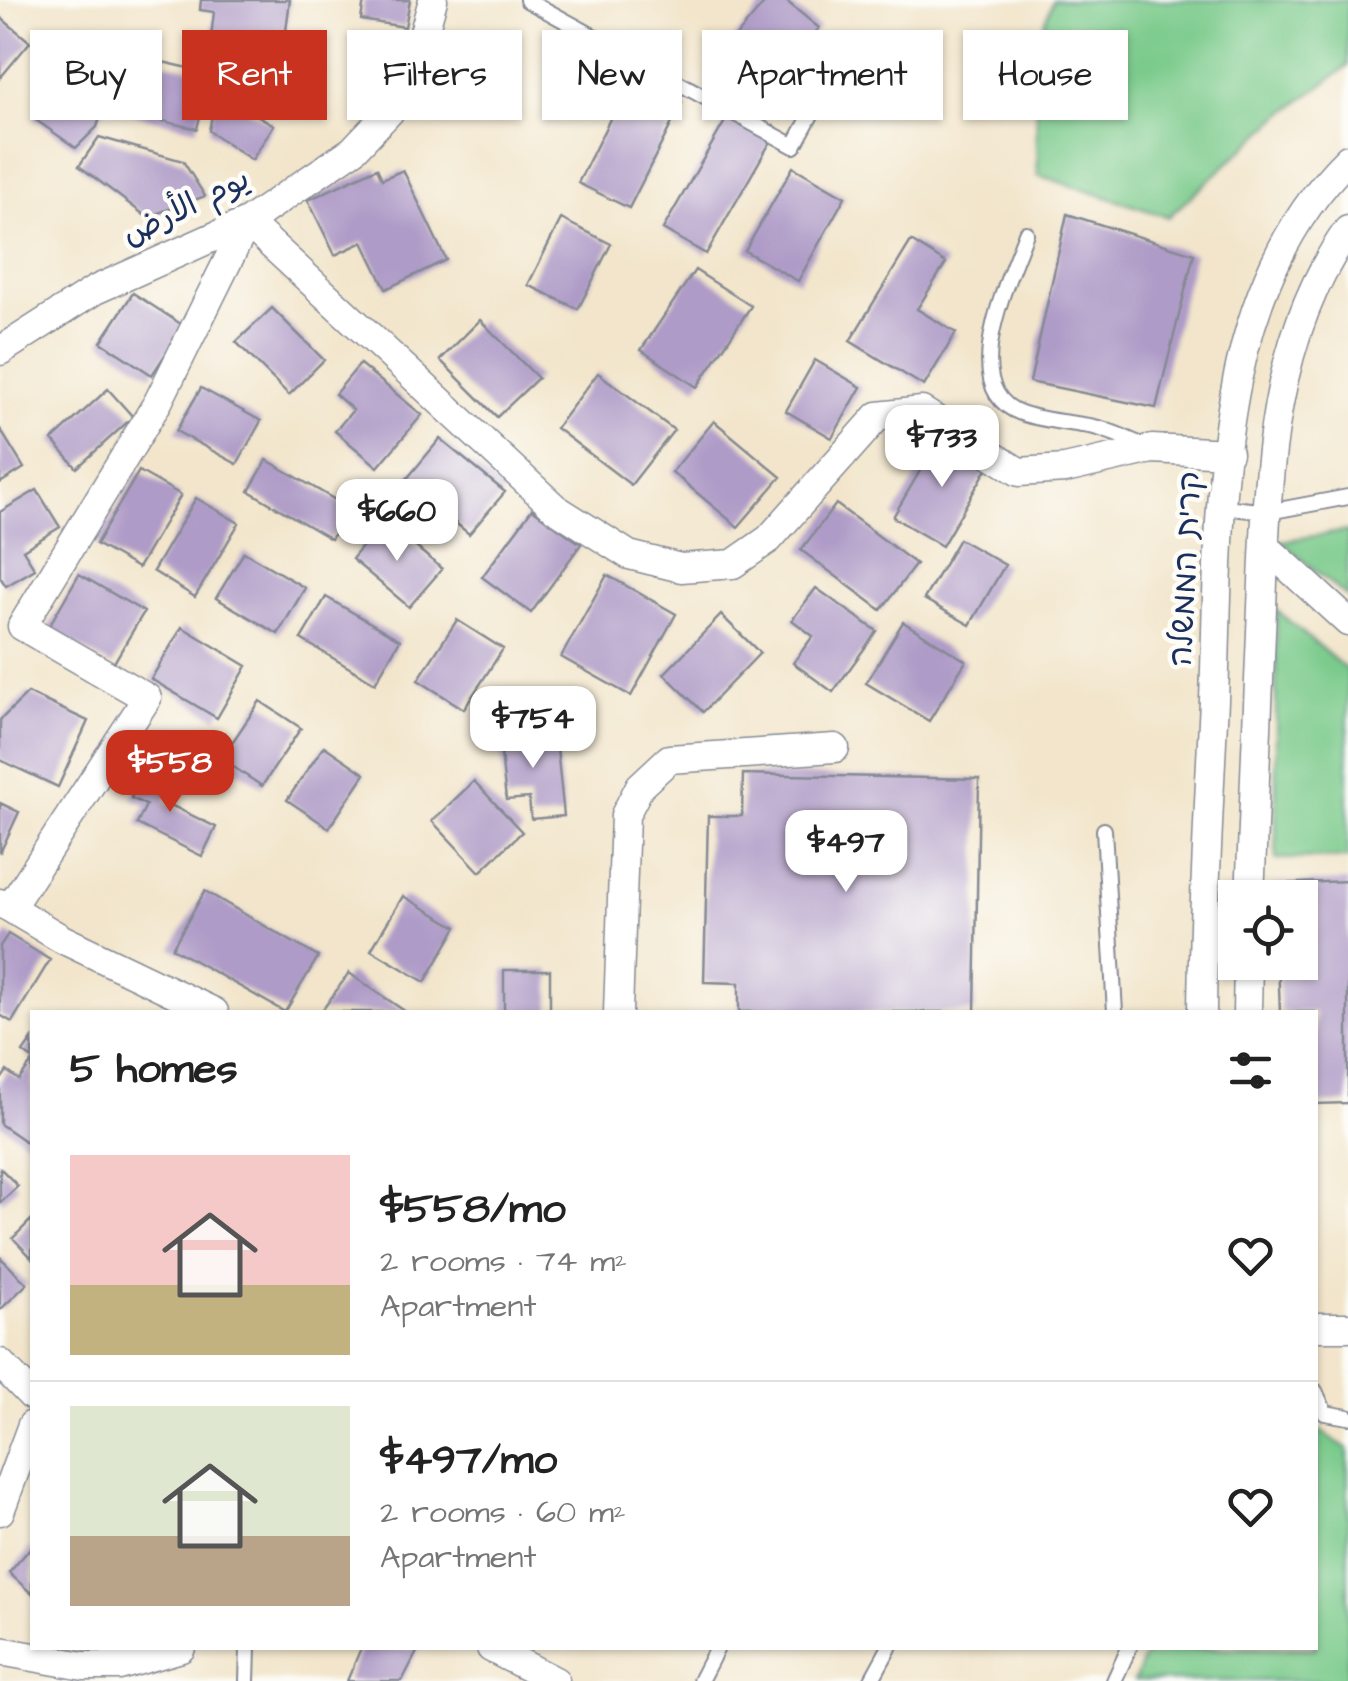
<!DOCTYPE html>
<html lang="en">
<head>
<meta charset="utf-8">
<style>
	body { margin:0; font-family:"Architects Daughter","Playpen Sans Arabic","Playpen Sans Hebrew",sans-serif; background:#f2f2f2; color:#222; height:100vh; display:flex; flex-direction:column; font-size:38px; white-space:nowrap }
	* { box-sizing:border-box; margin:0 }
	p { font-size:32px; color:#767676 }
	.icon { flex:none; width:55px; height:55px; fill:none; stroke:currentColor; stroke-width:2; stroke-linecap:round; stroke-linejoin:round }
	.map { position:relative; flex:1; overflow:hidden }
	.sheet { position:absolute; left:30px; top:1010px; width:1288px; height:640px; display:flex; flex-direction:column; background:#fff; border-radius:0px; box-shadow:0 2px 8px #0004 }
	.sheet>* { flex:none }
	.hud { position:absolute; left:30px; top:30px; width:1290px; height:90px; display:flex; gap:20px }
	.controls { position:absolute; left:1218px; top:880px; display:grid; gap:20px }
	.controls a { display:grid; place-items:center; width:100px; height:100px; border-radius:0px; background:#fff; box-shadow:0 2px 8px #0004; font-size:50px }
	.price { position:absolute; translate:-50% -85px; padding:0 22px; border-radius:20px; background:#fff; color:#222; font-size:32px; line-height:65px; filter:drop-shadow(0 2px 5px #0008) }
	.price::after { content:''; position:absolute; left:50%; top:60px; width:30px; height:22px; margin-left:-15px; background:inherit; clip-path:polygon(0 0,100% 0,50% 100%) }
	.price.active { background:#c8321e; color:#fff }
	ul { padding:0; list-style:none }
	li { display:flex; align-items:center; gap:30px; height:250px; padding:0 40px }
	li+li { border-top:2px solid #e0e0e0 }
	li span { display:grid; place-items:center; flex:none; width:280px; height:200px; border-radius:0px; color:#555 }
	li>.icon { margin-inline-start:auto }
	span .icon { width:120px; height:120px; fill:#fffc; stroke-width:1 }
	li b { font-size:42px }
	h2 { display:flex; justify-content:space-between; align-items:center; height:120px; padding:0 40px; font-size:42px }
	.tag { padding:0 35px; border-radius:0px; background:#fff; box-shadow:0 2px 8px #0004; font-size:35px; line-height:90px }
	.tag.active { background:#c8321e; color:#fff }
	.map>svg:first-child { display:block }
	.green { fill:#7aca8b; stroke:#4a7c74; stroke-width:2.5 }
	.building { fill:#af9bc7 }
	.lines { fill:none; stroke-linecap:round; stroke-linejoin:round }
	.lane-casing { stroke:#868a94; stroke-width:18 }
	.street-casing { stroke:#868a94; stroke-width:31 }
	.lane { stroke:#fff; stroke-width:14 }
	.street { stroke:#fff; stroke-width:28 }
	.labels { text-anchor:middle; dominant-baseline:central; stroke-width:9; stroke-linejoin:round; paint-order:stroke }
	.street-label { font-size:32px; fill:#1b2f5e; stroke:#fdfcf7 }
</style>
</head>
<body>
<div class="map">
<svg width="1348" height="1681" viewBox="0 0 1348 1681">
	<rect width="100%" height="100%" fill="#fdfcf7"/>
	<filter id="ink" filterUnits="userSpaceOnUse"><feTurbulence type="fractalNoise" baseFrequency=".01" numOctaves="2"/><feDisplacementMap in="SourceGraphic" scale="20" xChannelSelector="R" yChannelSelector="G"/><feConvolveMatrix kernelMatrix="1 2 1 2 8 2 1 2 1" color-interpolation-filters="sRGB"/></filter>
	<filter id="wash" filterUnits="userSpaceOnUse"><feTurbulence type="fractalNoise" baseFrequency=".0048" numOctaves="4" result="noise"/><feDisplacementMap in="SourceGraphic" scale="40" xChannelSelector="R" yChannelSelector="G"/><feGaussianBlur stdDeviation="2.25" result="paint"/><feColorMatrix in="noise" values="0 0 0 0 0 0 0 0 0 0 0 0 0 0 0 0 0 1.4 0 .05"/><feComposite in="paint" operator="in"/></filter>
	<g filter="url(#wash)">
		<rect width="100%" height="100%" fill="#f2e5cb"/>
		<path class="green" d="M1053,0H1348V66L1279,117L1168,217L1038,175L1034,51Z
			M1348,531V598L1280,541Z
			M1276,610L1348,671V858L1276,859Z
			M1315,1428L1348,1449V1681H1134L1148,1648H1315Z"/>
		<g id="blocks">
			<path class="building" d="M201,0H290L284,46L211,37L214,12L200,10Z
				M364,0H410L405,27L361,20Z
				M767,0H785L819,28L759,98L715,61Z
				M0,17L30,42L0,78Z
				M95,39L121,53L97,127L76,148L33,118Z
				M141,57L210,73L197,129L128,113Z
				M631,77L682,103L629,208L578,183Z
				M237,104L274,125L252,160L209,131L214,105Z
				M728,116L771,141L706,254L663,229Z
				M99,137L183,161L205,196L147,217L79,166Z
				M793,167L845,197L798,281L745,251Z
				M377,168L382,179L403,170L446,260L386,289L363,242L335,255L308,200Z
				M1067,214L1194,254L1156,408L1030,382Z
				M561,219L611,244L578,309L528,285Z
				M911,241L946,263L917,309L956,333L924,386L850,341Z
				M695,270L751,306L697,387L641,350Z
				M133,293L184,326L152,375L101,342Z
				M272,308L324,360L289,395L236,342Z
				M480,320L538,378L497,417L440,360Z
				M815,360L861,387L832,438L786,411Z
				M360,364L422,415L378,467L335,431L353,410L335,394Z
				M598,373L674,430L631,485L556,428Z
				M201,388L261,421L237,464L176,431Z
				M108,389L133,417L77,468L52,440Z
				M714,421L781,477L738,527L672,472Z
				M0,429L24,468L0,483Z
				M942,433L991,462L942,546L893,517Z
				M440,439L505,492L469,534L405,481Z
				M267,460L349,508L331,539L249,491Z
				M139,471L181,495L138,568L96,544Z
				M37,490L60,527L23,550L35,569L6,586L0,577V512Z
				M196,498L239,523L195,597L153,571Z
				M836,504L916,564L881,610L801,550Z
				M532,509L581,544L531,613L482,577Z
				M384,520L442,569L409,607L352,559Z
				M959,539L1005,565L970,625L924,599Z
				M244,552L305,588L278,634L216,598Z
				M79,574L144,612L112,666L48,628Z
				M607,575L676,614L631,696L561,657Z
				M816,588L877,631L833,692L793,663L813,636L792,620Z
				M326,597L400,640L375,683L301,639Z
				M721,615L760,653L703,712L664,674Z
				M457,620L503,649L464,709L418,680Z
				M903,622L966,661L929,721L866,683Z
				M182,627L247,666L217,718L151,679Z
				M28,693L88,721L58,787L0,760V720Z
				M260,701L301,728L262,786L221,759Z
				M555,729L564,816L531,819L529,798L506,800L499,734Z
				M324,746L365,774L329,828L287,800Z
				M146,769L174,782L164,802L216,827L202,856L137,824L146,805L131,798Z
				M743,774L979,779L975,1012H739V983L704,982L708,816H742Z
				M474,781L522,832L480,872L432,821Z
				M0,803L19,812L0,853Z
				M1348,881V1103L1315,1104V1012H1280L1278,962H1300V898H1275L1274,884Z
				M205,891L318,957L285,1012L172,948Z
				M403,896L457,927L425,982L371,950Z
				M8,934L50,960L12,1022L0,1015V946Z
				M504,970H550V1012H504Z
				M349,973L406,1012H321Z
				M32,1039V1059L23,1052Z
				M32,1062V1133L26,1142L0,1124V1081L7,1071L19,1080Z
				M0,1168L18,1186L0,1203Z
				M32,1219V1258L13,1238Z
				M0,1257L27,1284L0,1310Z
				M32,1546V1594L9,1573Z
				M361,1648H419L402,1681H347Z"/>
		</g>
	</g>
	<g filter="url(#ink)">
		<use href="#blocks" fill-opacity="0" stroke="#868a94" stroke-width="2.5"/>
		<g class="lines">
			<g class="lane-casing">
				<path id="lane" d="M527,0L794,146L836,69
					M1026,233C1011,275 954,389 1021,413C1043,421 1066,422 1089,426C1109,429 1128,440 1147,447
					M1223,507L1268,512L1348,497
					M1104,830L1115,1012
					M1315,1391L1325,1413L1348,1417
					M247,1681L248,1648
					M700,1681L717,1648
					M871,1681L889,1648
					M1114,1681L1129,1648"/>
			</g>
			<g class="street-casing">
				<path id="street" d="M0,351L95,290L247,222L353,150L407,93L433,0
					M1265,546L1348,622
					M1250,898C1254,809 1258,720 1261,632C1267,495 1265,346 1348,230
					M0,903L10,908L147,698L22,626L158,402L247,222L555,508L629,555L681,568L733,564L769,539L878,416L922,411L1019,472L1065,469L1152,449L1228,453
					M10,908L62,939L214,1012
					M618,1012L625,815L640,786L669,759L835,748
					M1202,1012C1203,908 1209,804 1214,700C1221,520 1208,296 1348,159
					M1247,1012L1248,962
					M1315,1327H1348
					M0,1363L32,1396
					M0,1511L32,1425
					M491,1648L555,1681
					M0,1651L84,1666H119L181,1648"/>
			</g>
			<use href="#lane" class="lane"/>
			<use href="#street" class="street"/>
		</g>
	</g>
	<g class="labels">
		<g class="street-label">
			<text transform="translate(186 207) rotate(-26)">يوم الأرض</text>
			<text transform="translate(1186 569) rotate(-87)">קרית הממשלה</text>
		</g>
	</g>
</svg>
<div class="controls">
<a><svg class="icon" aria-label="locate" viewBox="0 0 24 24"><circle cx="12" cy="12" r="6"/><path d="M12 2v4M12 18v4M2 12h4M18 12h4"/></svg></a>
</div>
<b class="price" style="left:942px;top:490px">$733</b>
<b class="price" style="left:397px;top:564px">$660</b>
<b class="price" style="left:533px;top:771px">$754</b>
<b class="price active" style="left:170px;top:815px">$558</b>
<b class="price" style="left:846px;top:895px">$497</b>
<div class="hud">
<a class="tag">Buy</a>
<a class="tag active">Rent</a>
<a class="tag">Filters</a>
<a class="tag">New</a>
<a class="tag">Apartment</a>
<a class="tag">House</a>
</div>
<section class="sheet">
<h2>5 homes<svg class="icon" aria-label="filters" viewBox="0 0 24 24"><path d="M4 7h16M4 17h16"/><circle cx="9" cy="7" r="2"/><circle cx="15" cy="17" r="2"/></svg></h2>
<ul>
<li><span style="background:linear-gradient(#f6c9c9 65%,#c2b280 0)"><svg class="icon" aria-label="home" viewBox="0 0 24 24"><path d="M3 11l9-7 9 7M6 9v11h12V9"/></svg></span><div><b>$558/mo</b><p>2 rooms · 74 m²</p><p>Apartment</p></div><svg class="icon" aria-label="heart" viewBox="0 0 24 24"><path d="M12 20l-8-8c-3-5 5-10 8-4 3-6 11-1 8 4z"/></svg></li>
<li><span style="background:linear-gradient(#dfe7d0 65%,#b9a48a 0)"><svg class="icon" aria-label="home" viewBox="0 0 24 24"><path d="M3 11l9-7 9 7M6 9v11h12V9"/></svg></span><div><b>$497/mo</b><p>2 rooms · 60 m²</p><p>Apartment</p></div><svg class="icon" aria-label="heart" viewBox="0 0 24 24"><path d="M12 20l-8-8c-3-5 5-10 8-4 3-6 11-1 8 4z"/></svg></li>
</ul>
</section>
</div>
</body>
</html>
